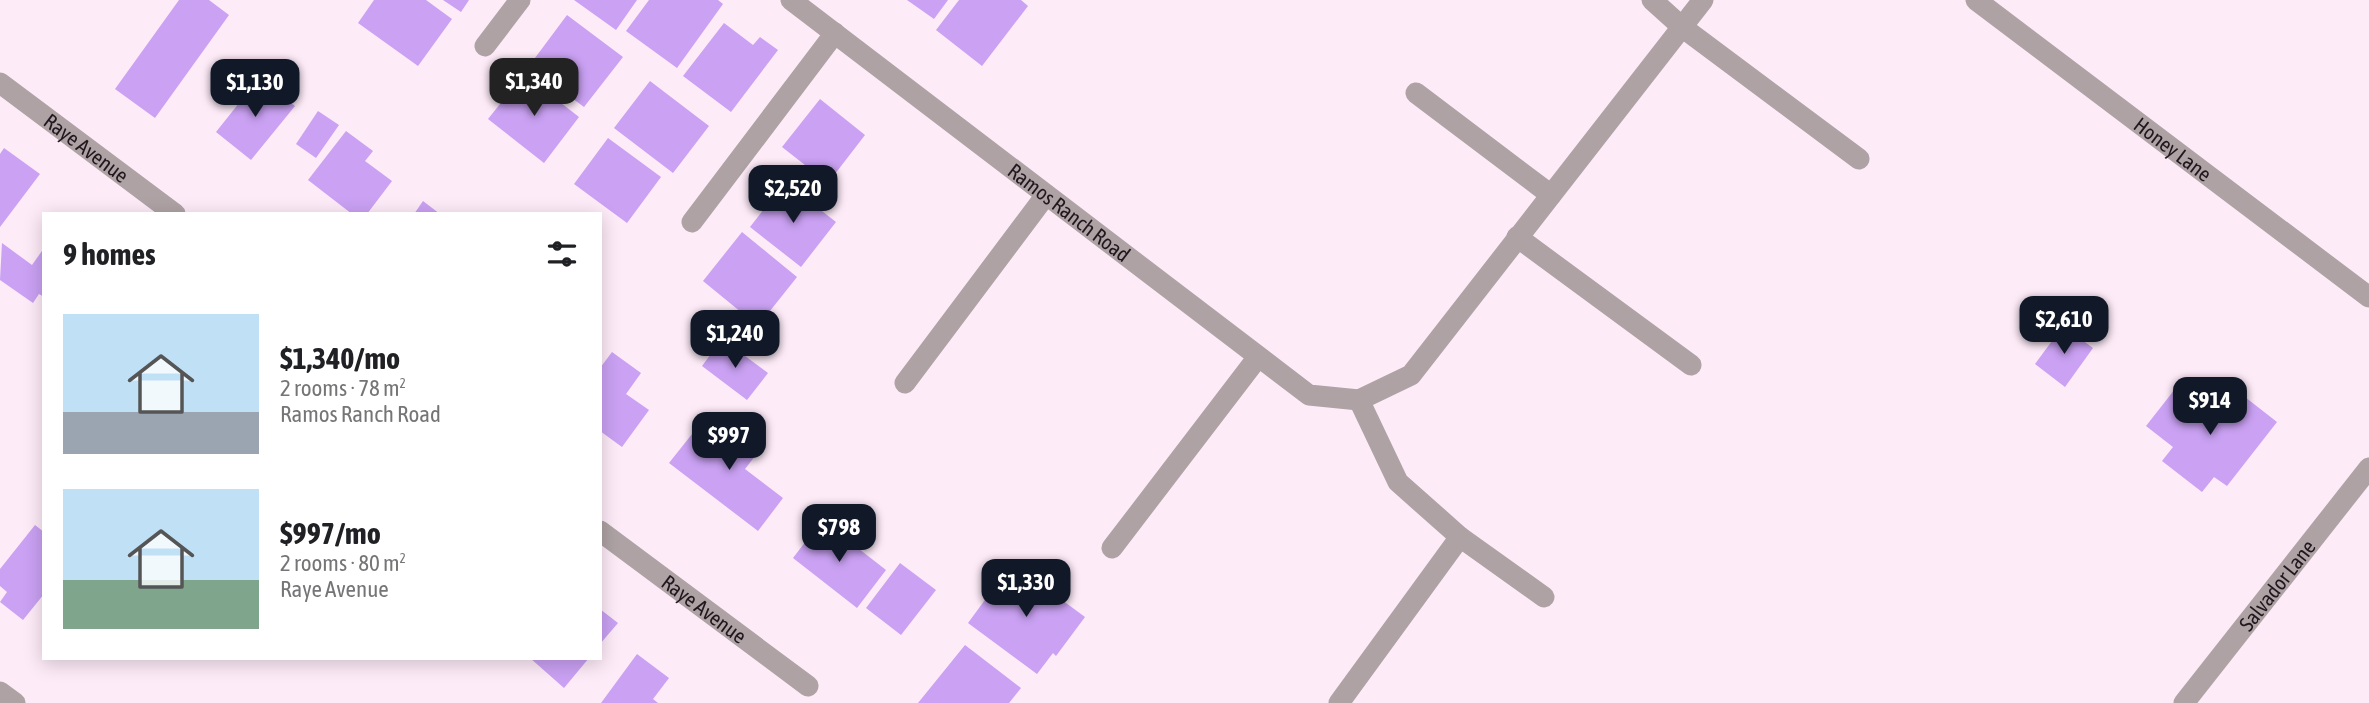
<!DOCTYPE html>
<html lang="en">
<head>
<meta charset="utf-8">
<style>
	body { margin:0; font-family:"Asap Condensed",sans-serif; background:#f2f2f2; color:#202124; height:100vh; display:flex; flex-direction:column; font-size:26px; white-space:nowrap }
	* { box-sizing:border-box; margin:0 }
	p { font-size:23px; color:#757577 }
	.icon { flex:none; width:38px; height:38px; fill:none; stroke:currentColor; stroke-width:2; stroke-linecap:round; stroke-linejoin:round }
	.map { position:relative; flex:1; overflow:hidden }
	.side { position:absolute; left:42px; top:212px; width:560px; height:448px; display:flex; flex-direction:column; background:#fff; border-radius:0px; box-shadow:0 4px 18px #0003 }
	.side>* { flex:none }
	.price { position:absolute; translate:-50% -60px; padding:0 16px; border-radius:14px; background:#111827; color:#fff; font-size:23px; line-height:46px; filter:drop-shadow(0 2px 4px #0008) }
	.price::after { content:''; position:absolute; left:50%; top:42px; width:21px; height:16px; margin-left:-10px; background:inherit; clip-path:polygon(0 0,100% 0,50% 100%) }
	.price.selected { background:#222; color:#fff }
	ul { padding:0; list-style:none }
	li { display:flex; align-items:center; gap:21px; height:175px; padding:0 21px }
	li span { display:grid; place-items:center; flex:none; width:196px; height:140px; border-radius:0px; color:#555 }
	li>.icon { margin-inline-start:auto }
	span .icon { width:84px; height:84px; fill:#fffc; stroke-width:1 }
	li b { font-size:30px }
	h2 { display:flex; justify-content:space-between; align-items:center; height:84px; padding:0 21px; font-size:30px }
	.map>svg:first-child { display:block }
	.building { fill:#caa1f3 }
	.lines { fill:none; stroke-linecap:round; stroke-linejoin:round }
	.minor { stroke:#aea2a4; stroke-width:21 }
	.labels { text-anchor:middle; dominant-baseline:central; stroke-width:6; stroke-linejoin:round; paint-order:stroke }
	.street-label { font-size:21px; fill:#20181e; stroke:#fdebf8 }
</style>
</head>
<body>
<div class="map">
<svg width="2369" height="703" viewBox="0 0 2369 703">
	<rect width="100%" height="100%" fill="#fdebf8"/>
	<path class="building" d="M179,0H209L229,15L155,118L115,89Z
		M374,0H426L452,19L418,66L358,23Z
		M443,0H469L461,12Z
		M574,0H637L616,30Z
		M649,0H718L723,4L677,68L626,31Z
		M907,0H948L934,19Z
		M959,0H1021L1028,6L982,66L936,30Z
		M567,15L623,57L584,107L529,66Z
		M724,23L753,45L760,37L778,50L731,112L683,76Z
		M524,74L579,117L544,163L488,119Z
		M259,78L295,106L251,160L216,132Z
		M650,81L709,126L673,173L614,128Z
		M820,99L865,135L828,183L782,147Z
		M318,111L339,125L316,158L296,144Z
		M346,131L373,151L365,161L392,181L367,214H352L308,180Z
		M608,138L661,177L627,223L574,184Z
		M4,148L40,174L0,227V154Z
		M785,182L836,222L801,267L750,227Z
		M423,201L440,214H414Z
		M742,232L797,277L758,326L703,281Z
		M2,243L32,265L44,248V297L39,294L33,303L0,280Z
		M2063,326L2093,348L2065,387L2035,364Z
		M722,339L768,373L747,400L702,366Z
		M612,352L641,373L626,394L649,410L622,447L600,431V368Z
		M2175,389L2214,419L2236,390L2277,422L2227,486L2214,477L2202,492L2162,461L2173,447L2146,426Z
		M736,419L766,442L745,469L783,498L758,531L669,463L696,429L717,445Z
		M822,520L886,570L857,608L793,558Z
		M35,525L44,532V594L23,620L0,602L7,592L0,586V569Z
		M900,563L936,590L901,635L866,608Z
		M1012,563L1085,617L1056,656L1053,653L1037,674L968,623Z
		M600,609L618,623L600,644Z
		M965,645L1021,688L1009,703H918Z
		M637,654L669,678L653,699L658,703H601Z
		M530,658H589L564,688Z"/>
	<g class="lines">
		<g class="minor">
			<path id="s1" d="M791,0L1309,395L1359,400"/>
			<path d="M1652,0L1682,27L1859,159"/>
			<path id="s2" d="M1976,0L2369,297"/>
			<path d="M485,46L520,0"/>
			<path id="s3" d="M0,83L175,214"/>
			<path d="M1416,93L1551,195"/>
			<path d="M692,222L835,33"/>
			<path d="M1517,237L1691,365"/>
			<path d="M905,383L1046,195"/>
			<path d="M1359,400L1411,375L1703,0"/>
			<path d="M1359,400L1398,482L1460,537L1544,597"/>
			<path id="s4" d="M600,531L808,686"/>
			<path d="M1112,548L1258,357"/>
			<path d="M0,692L15,703"/>
			<path d="M1339,703L1460,537"/>
			<path id="s5" d="M2184,703L2369,468"/>
		</g>
	</g>
	<g class="labels">
		<g class="street-label">
			<text stroke="none"><textPath href="#s3" startOffset="108">Raye Avenue</textPath></text>
			<text stroke="none"><textPath href="#s2" startOffset="247">Honey Lane</textPath></text>
			<text stroke="none"><textPath href="#s1" startOffset="350">Ramos Ranch Road</textPath></text>
			<text stroke="none"><textPath href="#s5" startOffset="150">Salvador Lane</textPath></text>
			<text stroke="none"><textPath href="#s4" startOffset="130">Raye Avenue</textPath></text>
		</g>
	</g>
</svg>
<b class="price selected" style="left:534px;top:118px">$1,340</b>
<b class="price" style="left:255px;top:119px">$1,130</b>
<b class="price" style="left:793px;top:225px">$2,520</b>
<b class="price" style="left:2064px;top:356px">$2,610</b>
<b class="price" style="left:735px;top:370px">$1,240</b>
<b class="price" style="left:2210px;top:437px">$914</b>
<b class="price" style="left:729px;top:472px">$997</b>
<b class="price" style="left:839px;top:564px">$798</b>
<b class="price" style="left:1026px;top:619px">$1,330</b>
<section class="side">
<h2>9 homes<svg class="icon" aria-label="filters" viewBox="0 0 24 24"><path d="M4 7h16M4 17h16"/><circle cx="9" cy="7" r="2"/><circle cx="15" cy="17" r="2"/></svg></h2>
<ul>
<li><span style="background:linear-gradient(#bfe0f5 70%,#9aa5b1 0)"><svg class="icon" aria-label="home" viewBox="0 0 24 24"><path d="M3 11l9-7 9 7M6 9v11h12V9"/></svg></span><div><b>$1,340/mo</b><p>2 rooms · 78 m²</p><p>Ramos Ranch Road</p></div></li>
<li><span style="background:linear-gradient(#bfe0f5 65%,#7fa58c 0)"><svg class="icon" aria-label="home" viewBox="0 0 24 24"><path d="M3 11l9-7 9 7M6 9v11h12V9"/></svg></span><div><b>$997/mo</b><p>2 rooms · 80 m²</p><p>Raye Avenue</p></div></li>
</ul>
</section>
</div>
</body>
</html>
